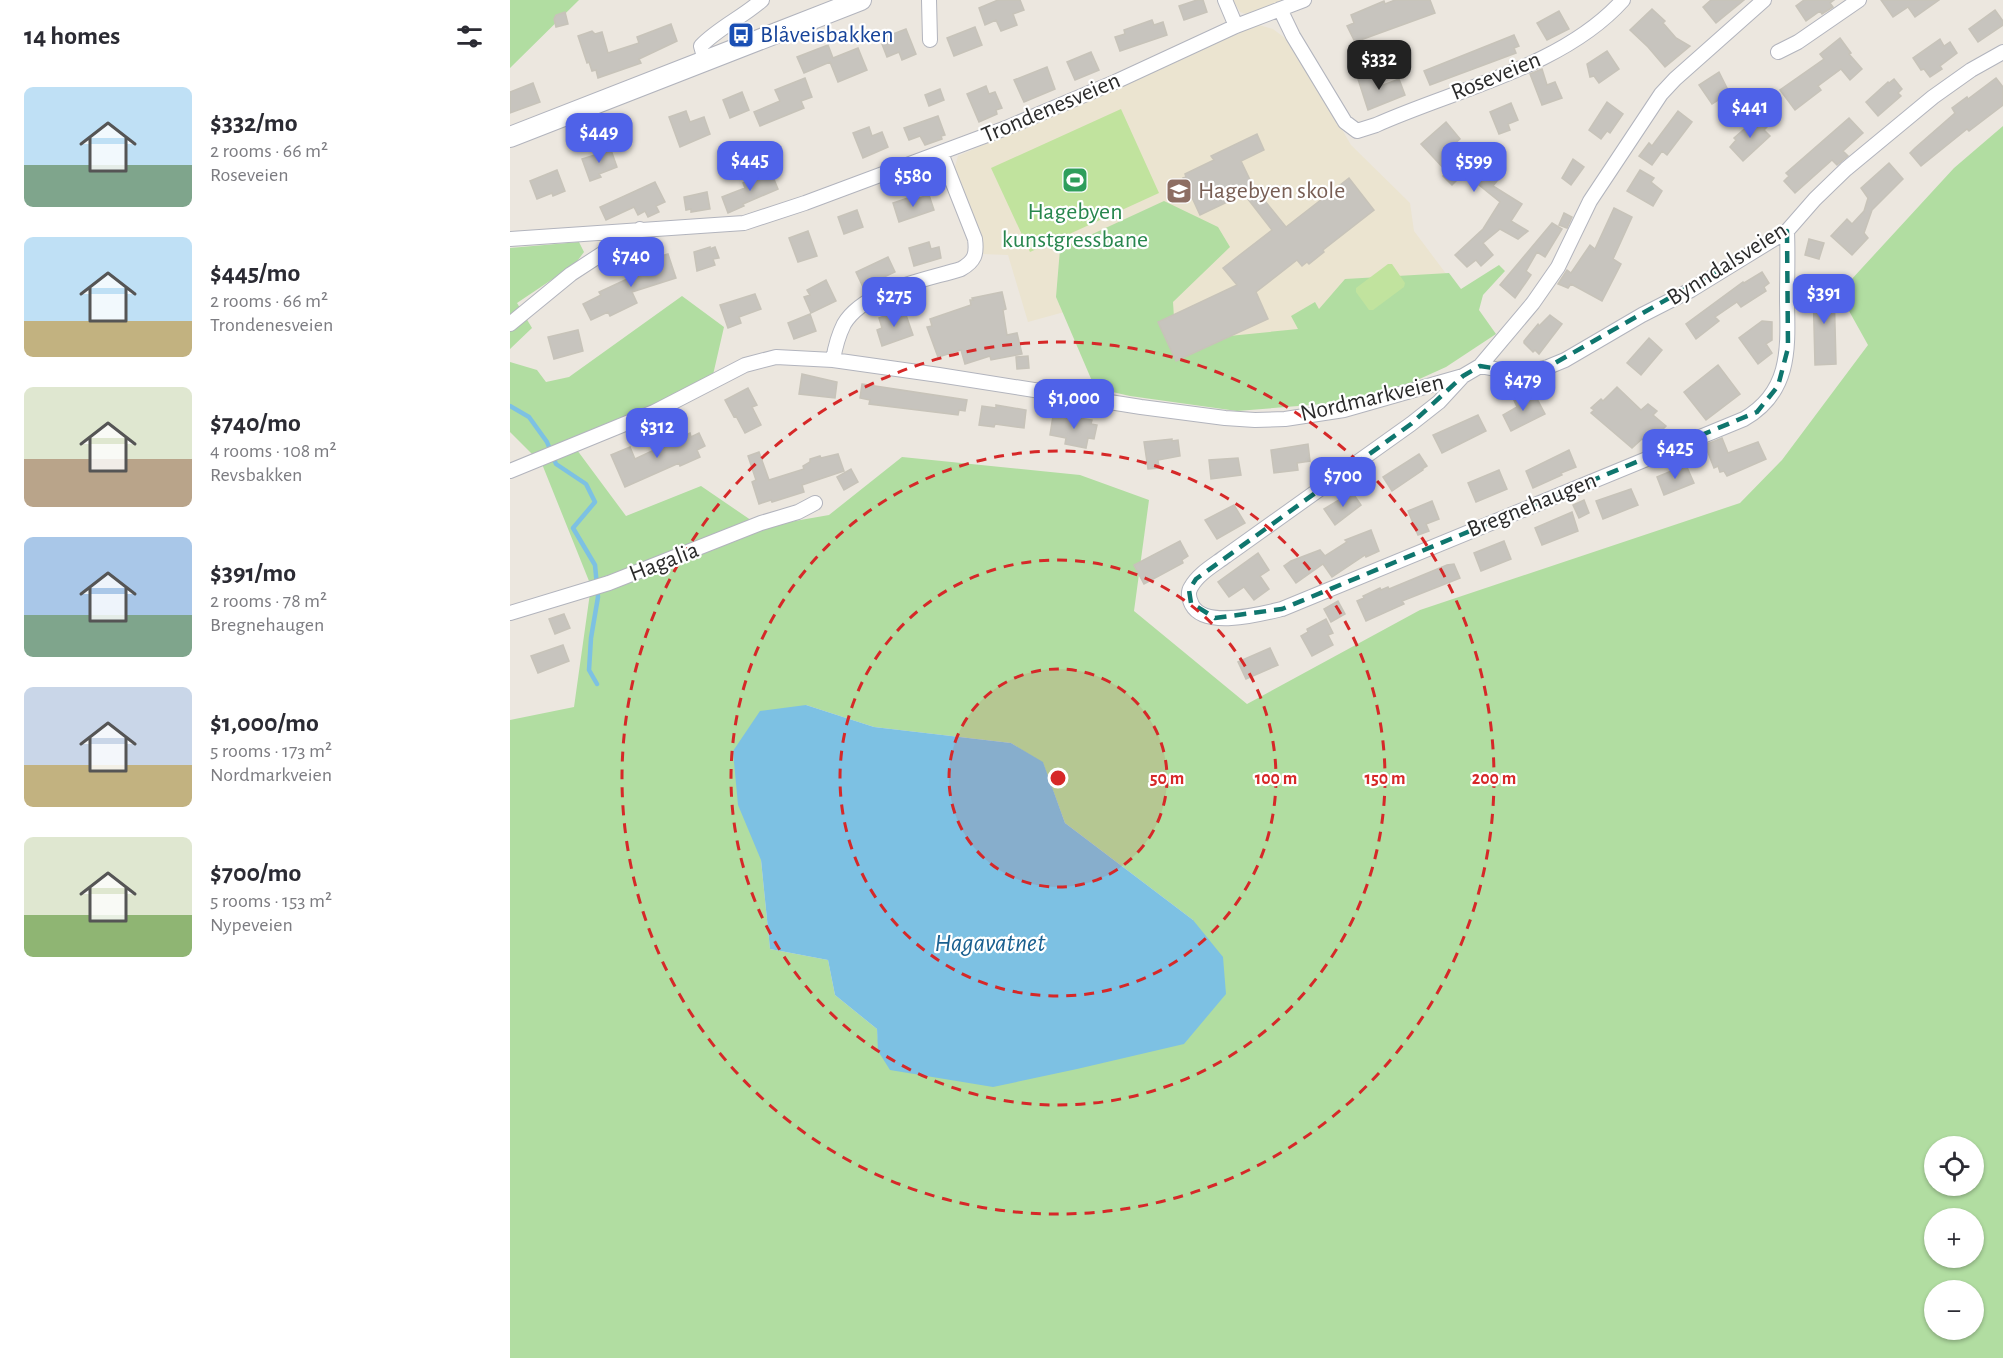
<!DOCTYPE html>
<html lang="en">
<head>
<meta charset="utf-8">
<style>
	body { margin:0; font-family:"Alegreya Sans",sans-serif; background:#f7f7f7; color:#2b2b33; height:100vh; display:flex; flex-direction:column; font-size:22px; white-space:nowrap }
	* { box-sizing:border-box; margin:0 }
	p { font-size:20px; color:#7c7c81 }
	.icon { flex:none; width:33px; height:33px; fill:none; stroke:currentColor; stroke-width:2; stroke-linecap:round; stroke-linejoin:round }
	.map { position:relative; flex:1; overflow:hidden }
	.drawer { display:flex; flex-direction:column; background:#fff; width:510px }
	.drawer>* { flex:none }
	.buttons { position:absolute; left:1414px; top:1136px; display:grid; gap:12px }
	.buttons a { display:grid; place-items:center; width:60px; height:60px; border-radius:50%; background:#fff; box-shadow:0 2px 4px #0004; font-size:30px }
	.price { position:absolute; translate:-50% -51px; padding:0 14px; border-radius:12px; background:#4f62e8; color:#fff; font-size:20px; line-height:39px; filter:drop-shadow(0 2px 3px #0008) }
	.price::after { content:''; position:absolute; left:50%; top:36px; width:18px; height:14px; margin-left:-9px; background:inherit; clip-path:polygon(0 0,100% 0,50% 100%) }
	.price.on { background:#222; color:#fff }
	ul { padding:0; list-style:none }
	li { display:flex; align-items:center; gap:18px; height:150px; padding:0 24px }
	li span { display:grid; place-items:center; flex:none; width:168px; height:120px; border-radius:9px; color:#555 }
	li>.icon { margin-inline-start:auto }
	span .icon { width:72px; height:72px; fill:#fffc; stroke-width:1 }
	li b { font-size:26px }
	h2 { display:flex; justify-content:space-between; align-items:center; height:72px; padding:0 24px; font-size:26px }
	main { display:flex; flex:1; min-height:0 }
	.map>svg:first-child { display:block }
	.education { fill:#ebe4d0 }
	.green { fill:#b1dda1; fill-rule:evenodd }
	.pitch { fill:#c1e39e }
	.water { fill:#7dc1e3 }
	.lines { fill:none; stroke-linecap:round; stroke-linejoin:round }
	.stream { stroke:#7dc1e3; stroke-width:4.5 }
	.building { fill:#c7c4be; stroke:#c7c3b9; stroke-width:1.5 }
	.street-casing { stroke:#b2b4bd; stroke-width:16 }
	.secondary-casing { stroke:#b2b4bd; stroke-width:22 }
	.street { stroke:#fff; stroke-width:14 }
	.secondary { stroke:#fff; stroke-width:20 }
	.marked { fill:none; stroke:#0f766e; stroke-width:4.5; stroke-dasharray:12 8; stroke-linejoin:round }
	.ring { fill:none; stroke:#d62828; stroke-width:3; stroke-dasharray:10 8 }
	.labels { text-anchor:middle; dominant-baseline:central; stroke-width:4.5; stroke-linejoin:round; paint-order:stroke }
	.transit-label { font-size:24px; fill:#164399; stroke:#fff; text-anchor:start }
	.street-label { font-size:24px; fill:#2b2b2b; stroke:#fff }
	.education-label { font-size:24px; fill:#785e54; stroke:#fff; text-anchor:start }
	.leisure-label { font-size:24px; fill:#27864d; stroke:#fff }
	.water-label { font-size:26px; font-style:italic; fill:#1b6090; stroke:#fff }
	.centre { fill:#d62828; stroke:#fff; stroke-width:3 }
	.ring-label { font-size:18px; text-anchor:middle; font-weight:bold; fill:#d62828; stroke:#fff; stroke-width:4.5; stroke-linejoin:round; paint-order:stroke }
</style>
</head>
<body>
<main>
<section class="drawer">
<h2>14 homes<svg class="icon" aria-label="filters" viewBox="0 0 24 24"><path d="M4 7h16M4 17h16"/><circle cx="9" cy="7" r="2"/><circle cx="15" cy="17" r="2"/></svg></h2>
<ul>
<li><span style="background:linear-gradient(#bfe0f5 65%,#7fa58c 0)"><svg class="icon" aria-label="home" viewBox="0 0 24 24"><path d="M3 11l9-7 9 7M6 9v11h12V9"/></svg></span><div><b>$332/mo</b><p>2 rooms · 66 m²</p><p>Roseveien</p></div></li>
<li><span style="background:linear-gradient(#bfe0f5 70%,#c2b280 0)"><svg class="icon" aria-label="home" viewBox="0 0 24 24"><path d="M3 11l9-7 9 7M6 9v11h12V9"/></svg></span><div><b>$445/mo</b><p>2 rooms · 66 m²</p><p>Trondenesveien</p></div></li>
<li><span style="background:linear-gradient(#dfe7d0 60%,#b9a48a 0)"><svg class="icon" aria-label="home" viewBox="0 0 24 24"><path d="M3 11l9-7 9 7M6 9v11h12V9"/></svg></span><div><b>$740/mo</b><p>4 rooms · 108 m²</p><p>Revsbakken</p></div></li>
<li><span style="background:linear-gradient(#a9c7e8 65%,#7fa58c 0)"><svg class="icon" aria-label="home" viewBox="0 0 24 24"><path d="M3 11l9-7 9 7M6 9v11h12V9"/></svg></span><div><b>$391/mo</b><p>2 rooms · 78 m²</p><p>Bregnehaugen</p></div></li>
<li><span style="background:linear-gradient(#c9d6e8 65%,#c2b280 0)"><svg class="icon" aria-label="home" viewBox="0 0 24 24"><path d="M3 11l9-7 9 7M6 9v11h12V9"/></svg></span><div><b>$1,000/mo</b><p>5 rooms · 173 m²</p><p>Nordmarkveien</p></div></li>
<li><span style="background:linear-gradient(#dfe7d0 65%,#8fb573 0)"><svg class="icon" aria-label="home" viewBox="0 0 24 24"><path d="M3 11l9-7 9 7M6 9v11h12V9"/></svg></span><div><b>$700/mo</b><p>5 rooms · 153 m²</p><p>Nypeveien</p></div></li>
</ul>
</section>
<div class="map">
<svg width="1493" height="1358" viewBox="0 0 1493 1358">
	<rect width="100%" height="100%" fill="#ece7df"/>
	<path class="education" d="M723,0H774L736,14L730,12Z
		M749,25L763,29L775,38L786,50L841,145L900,203L904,231L943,283L772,364L576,306L518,322L498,255L471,254L444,170L448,156L735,29Z"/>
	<path class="green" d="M0,0H69L0,68Z
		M1493,126V1358H0V720L64,707L81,586L32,464L0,432V362L27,370L36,382L59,377L172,296L214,327L200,388L67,450L116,516L191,486L251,527L319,515L392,457L570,475L639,500L624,611L737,704L910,610L1230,503L1272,460L1358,345L1329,293L1444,168ZM296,705L364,727L501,743L533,763L555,823L683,920L369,1051L367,1029L325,995L318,960L260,949L251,860ZM1425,1146H1464V1185H1425ZM1425,1218H1464V1257H1425ZM1425,1290H1464V1329H1425Z
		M654,201L708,227L720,247L663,302L665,333L689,339L788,329L781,316L805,302L809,309L835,279L939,273L951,289L989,265L995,271L973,295L969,310L986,334L936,367L863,400L727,411L620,396L585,388L546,297L550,249Z
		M69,242L74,252L65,264L7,303L22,328L0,349V248Z"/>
	<path class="pitch" d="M611,109L649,193L520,252L481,168Z
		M878,264H882L895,283L894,287L863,310H859L846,292V288Z"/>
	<path class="water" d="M296,705L364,727L501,743L533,762L555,823L683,920L713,957L716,994L674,1044L567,1069L483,1087L380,1070L368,1051L367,1029L325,995L318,960L260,949L251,860L228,805L223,751L250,711Z"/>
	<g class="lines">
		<path class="stream" d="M0,406L19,417L37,442L46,464L76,484L85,502L63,528L85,565L88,597L81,638L79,670L87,684"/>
	</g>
	<path class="building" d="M488,0H510L514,10L503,14L507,25L491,31L486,20L475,25L469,8Z
		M687,0H693L697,12L674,20L669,6Z
		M885,0H920L925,13L845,42L837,26L844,23L841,15L874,1L875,4Z
		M1201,0H1234L1206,23L1193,7Z
		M1294,0H1324L1320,3L1323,7L1312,14L1310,11L1296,21L1286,6Z
		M1371,0H1429L1405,17L1398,7L1383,17Z
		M1142,9L1155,21L1153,23L1166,38L1180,46L1155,67L1138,47L1120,30Z
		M1485,10L1493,21V25L1468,42L1459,29Z
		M1049,11L1059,29L1037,40L1027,23Z
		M55,12L58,24L46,27L44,19L46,15Z
		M642,20L644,25L653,22L657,35L610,51L605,37L615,34L614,30Z
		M161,24L167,41L129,59L131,63L88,78L86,70L82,71L79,62L77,63L68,36L82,31L85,34L92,32L98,53L129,43L127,37Z
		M465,27L472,45L444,56L437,38Z
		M396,29L406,54L392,60L389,52L377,57L370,39Z
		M1004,35L1009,46L1004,48L1006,53L920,85L914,71Z
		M1330,38L1341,53L1339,54L1352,69L1340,80L1331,69L1308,86L1311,90L1285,110L1270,90L1314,59L1310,54Z
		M1430,39L1434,46L1440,42L1447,53L1430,66L1432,69L1420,77L1414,69L1411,70L1403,58Z
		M318,45L323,58L348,48L357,70L328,82L320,62L294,73L287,57Z
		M1097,51L1109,69L1089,83L1084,76L1080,77L1077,64Z
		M581,52L589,70L565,80L557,62Z
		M537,67L545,89L514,102L504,80Z
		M1032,69L1037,85L1045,82L1052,98L1032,105L1020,74Z
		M862,70L868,87L889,79L895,95L858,110L847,76Z
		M1209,72L1218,90L1214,93L1216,95L1202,104L1189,85Z
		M295,78L302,97L291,101L294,108L250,126L244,112L270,101L265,90Z
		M1486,78L1493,87V105L1459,131L1457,129L1411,166L1400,153L1405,148L1445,113L1442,108L1457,97L1458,99Z
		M1384,79L1392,89L1388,93L1391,96L1368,116L1356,102L1378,82L1379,83Z
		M23,83L30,102L0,113V92Z
		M476,86L479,94L485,92L492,108L486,110L487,114L469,122L457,94Z
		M430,89L434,100L419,106L415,95Z
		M232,92L239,110L220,118L213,100Z
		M1097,102L1113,114L1100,133L1097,131L1091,139L1079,130Z
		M1001,103L1008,120L998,124L1000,130L989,134L980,112Z
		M176,111L180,122L194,117L200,134L170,147L159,117Z
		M1168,111L1182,122L1157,155L1152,151L1142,165L1129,156L1139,143L1142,146Z
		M428,116L435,135L431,136L432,139L415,145L410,136L399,140L394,128Z
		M1248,117L1257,127L1254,130L1260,136L1233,161L1220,147L1226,140L1224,138Z
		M1339,118L1353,133L1333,151L1338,156L1327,165L1322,160L1285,193L1274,181L1279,176L1276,173Z
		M936,122L950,139L943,145L969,173L975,164L991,176L983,186L1012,204L1001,221L1018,231L1008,239L990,229L973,243L983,255L971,266L966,260L957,267L945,255L973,229L990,202L954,173L942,185L933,176L937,172L911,144Z
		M359,127L362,136L372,132L378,147L353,158L343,133Z
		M747,134L754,150L731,161L743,186L776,227L839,178L864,210L813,250L814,252L799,264L797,262L792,266L787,260L746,292L758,319L666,361L648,322L727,285L713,268L762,230L734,194L690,215L673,178L676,177L675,174L704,160L701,156Z
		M101,150L107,167L89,174L91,177L80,181L72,159Z
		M1063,159L1074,167L1061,185L1052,178Z
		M1379,163L1393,179L1362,210L1354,233L1358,238L1342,255L1321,236L1337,219L1342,224L1354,211L1358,198L1351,188Z
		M47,170L55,191L43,196L42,193L27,199L20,181Z
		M1130,170L1144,178L1141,182L1152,191L1143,206L1117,191Z
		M261,172L268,189L233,204L234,206L218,213L212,197L235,188L233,183Z
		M145,182L155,202L146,206L149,212L138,217L135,211L128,215L124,207L96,220L90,207Z
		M197,192L200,209L181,212V209L176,210L174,197Z
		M419,195L424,210L389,222L383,203L398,198L399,201Z
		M1104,208L1122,217L1103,259L1111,264L1092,301L1061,284L1058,288L1048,284L1057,270L1061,273L1080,245L1085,249Z
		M347,210L353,227L334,234L328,217Z
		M1054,213L1062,217L1057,228L1049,225Z
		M1042,223L1052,229L1035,257L1027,252L1016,271L1021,275L1005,298L990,285Z
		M298,231L307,256L288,262L279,238Z
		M1299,239L1314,243L1309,259L1295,255Z
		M419,242L421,249L429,247L431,258L404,266L399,248Z
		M200,247V249L205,247L209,258L203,259L205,265L187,271L184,252Z
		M158,254L166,278L122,292L127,303L100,316L98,312L81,320L73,304L91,295L89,292L128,274L127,269L135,267L134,261Z
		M378,257L385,272L353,287L346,272Z
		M1252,272L1259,283L1254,287L1256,291L1231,307L1227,302L1205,317L1209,321L1186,339L1176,324L1233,282L1234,283Z
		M316,280L326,301L301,313L294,297L300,295L297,290Z
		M1303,286H1324L1326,364L1305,365Z
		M492,292L496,309L493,310L497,335L507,333L512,354L481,360L480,356L455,364L451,350L428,357L417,327L422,326L420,319L461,305L460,300H463L462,298Z
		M245,294L251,309L229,317L231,323L218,328L210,305Z
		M394,309L403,335L372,346L367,330L372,328L369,318Z
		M300,314L306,331L284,339L278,323Z
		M1040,315L1052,324L1029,354L1025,350L1023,352L1014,343V341L1028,324L1029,326Z
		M1252,321L1262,322V340L1256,344L1262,353L1248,364L1229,338Z
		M68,330L73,351L44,359L38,337Z
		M1139,338L1152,350L1131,375L1117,363Z
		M518,356L519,368L507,369L506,357Z
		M1208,365L1230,394L1196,420L1174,392Z
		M292,374L327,382L325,398L289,394Z
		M352,384L457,400L455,411L449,410L448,415L359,404L360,400L350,398Z
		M1107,387L1131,410L1138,404L1147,411L1143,415L1156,426L1138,444L1132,439L1122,448L1081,413L1084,410L1081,408L1091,399L1093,401Z
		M238,388L247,405L242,407L251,425L235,433L226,416L224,417L215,400Z
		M1015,391L1020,401L1027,399L1035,414L1001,431L993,415L1007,407L1003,398Z
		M486,405L516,410L514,428L485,424L484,427L469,425L472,406L486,408Z
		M551,415L582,420L581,424L587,425L584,439L578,438L576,448L555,444L556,438L540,435L543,416L551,418Z
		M968,415L976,431L932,453L923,435Z
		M180,433L181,437L189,433L195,446L187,450L190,457L170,466L169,463L115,487L101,455L120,447L125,459Z
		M1212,438L1218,453L1248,442L1256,459L1217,476L1214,471L1210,472L1208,466L1204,468L1195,445Z
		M662,439V441L668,440L670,456L648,460L649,468L638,469L634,442Z
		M798,444L800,461L787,463L788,470L764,473L761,450Z
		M1059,450L1066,467L1051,473L1052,475L1023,488L1016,471Z
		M249,452L259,480L294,469L293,466L300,462V459L310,456L311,458L328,454L334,471L292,485L294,492L262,502L261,500L249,504L242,482L246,480L238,456Z
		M909,454L917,466L912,469L913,470L882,491L873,477Z
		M728,458L731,475L701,479L699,460Z
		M1176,465L1184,483L1154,495L1147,477Z
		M341,469L348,482L334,490L327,477Z
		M989,470L997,489L966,502L958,483Z
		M1121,489L1128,505L1093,519L1086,501Z
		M842,492L851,505L825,525L814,509Z
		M1074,500L1079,513L1069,518L1063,505Z
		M922,501L929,519L916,524L919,531L908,535L898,511Z
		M724,505L735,523L707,539L695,520Z
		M1062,512L1068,531L1032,545L1025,528Z
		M861,530L869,551L856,557L855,555L822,577L813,564L786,583L774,566L781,561L810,550L815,556L837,542L835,540Z
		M670,541L678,556L672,560L673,563L634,584L624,565Z
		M994,541L1001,559L971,571L964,553Z
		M748,553L759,570L750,576L759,589L744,600L734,587L719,597L708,582Z
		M944,564L950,578L892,601L894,604L856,621L847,601L854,598L853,596L870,588L871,590L878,587L879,589L937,565Z
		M828,601L835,614L821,622L814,609Z
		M54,614L60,628L45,634L39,619Z
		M816,619L823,633L818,635L823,645L802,656L791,636L798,632L797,629Z
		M53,645L59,661L28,673L21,656Z
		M760,648L768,665L736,679L728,662Z"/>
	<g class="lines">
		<g class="street-casing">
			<path id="street" d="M419,0L420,40
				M715,0L726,26
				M770,9L783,36L835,122L847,131L866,125C946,89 1053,67 1113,0
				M1268,52L1288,42L1349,0
				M195,60L191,46C208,28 233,17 252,0
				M0,239L234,223L295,203L496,128L605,82L726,26L794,0
				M0,324L61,274L130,229
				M323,360L429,375L631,407L715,418L745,420L775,419L834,410L953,376L970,366L1023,303L1048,267L1080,201L1151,94L1165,79L1254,0
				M970,366L1000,372L1015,373L1038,367L1055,360L1132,315L1181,290L1277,231L1305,199L1336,169L1423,97L1461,70L1493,52
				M953,376L929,402L901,424L716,556C704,565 688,574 681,587C677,593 679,599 682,605C695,629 751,614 772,609L1234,419C1281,392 1278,348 1277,301C1277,278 1278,255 1277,231
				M0,471L144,412L235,365L266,357L323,360C325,348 328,336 334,324C354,290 416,280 451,269C465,261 467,254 465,239L431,153
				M0,613L99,583L251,523L288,512L305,503"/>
		</g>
		<g class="secondary-casing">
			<path id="secondary" d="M0,137L351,0"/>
		</g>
		<use href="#street" class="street"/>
		<use href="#secondary" class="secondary"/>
	</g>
	<path class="marked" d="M1277,231L1278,348L1268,386L1247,412L772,609L705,618L681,603L679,590L686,579L901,424L953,376L970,366L1015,373L1038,367Z"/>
	<circle cx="548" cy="778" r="109" fill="#d62828" fill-opacity=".12"/>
	<g class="ring">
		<circle cx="548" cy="778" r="109"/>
		<circle cx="548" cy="778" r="218"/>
		<circle cx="548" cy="778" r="327"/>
		<circle cx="548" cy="778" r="436"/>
	</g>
	<defs>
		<g id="bus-square" transform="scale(1.35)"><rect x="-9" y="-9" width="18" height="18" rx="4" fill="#1a4fb4" stroke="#fff"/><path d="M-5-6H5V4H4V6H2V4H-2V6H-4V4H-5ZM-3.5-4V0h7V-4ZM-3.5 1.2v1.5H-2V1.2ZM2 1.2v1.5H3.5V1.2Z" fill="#fff"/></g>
		<g id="stadium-square" transform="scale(1.35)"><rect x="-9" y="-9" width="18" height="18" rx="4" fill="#2e9e5b" stroke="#fff"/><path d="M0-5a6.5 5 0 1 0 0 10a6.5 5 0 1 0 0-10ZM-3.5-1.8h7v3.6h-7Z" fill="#fff"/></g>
		<g id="school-square" transform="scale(1.35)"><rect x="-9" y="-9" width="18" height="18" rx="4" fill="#8d6e63" stroke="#fff"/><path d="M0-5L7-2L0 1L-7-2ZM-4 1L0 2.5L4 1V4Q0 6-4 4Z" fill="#fff"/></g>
	</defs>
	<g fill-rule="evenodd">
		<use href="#bus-square" x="231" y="35"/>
		<use href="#stadium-square" x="565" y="180"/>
		<use href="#school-square" x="669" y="191"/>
	</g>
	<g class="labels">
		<g class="transit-label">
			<text x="250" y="35">Blåveisbakken</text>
		</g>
		<g class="street-label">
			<text transform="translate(986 76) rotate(-22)">Roseveien</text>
			<text transform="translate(541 108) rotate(-23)">Trondenesveien</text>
			<text transform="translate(1217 264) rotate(-32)">Bynndalsveien</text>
			<text transform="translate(862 398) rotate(-13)">Nordmarkveien</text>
			<text transform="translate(1022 505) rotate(-22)">Bregnehaugen</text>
			<text transform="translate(154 562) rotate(-21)">Hagalia</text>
		</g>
		<g class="education-label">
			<text x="688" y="191">Hagebyen skole</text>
		</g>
		<g class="leisure-label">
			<text x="565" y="212">Hagebyen<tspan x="565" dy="28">kunstgressbane</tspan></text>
		</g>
		<g class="water-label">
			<text x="480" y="943">Hagavatnet</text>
		</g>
	</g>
	<circle cx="548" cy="778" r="9" class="centre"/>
	<g class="ring-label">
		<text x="657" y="784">50 m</text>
		<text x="766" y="784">100 m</text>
		<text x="875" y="784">150 m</text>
		<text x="984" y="784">200 m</text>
	</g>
</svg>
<div class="buttons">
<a><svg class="icon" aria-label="locate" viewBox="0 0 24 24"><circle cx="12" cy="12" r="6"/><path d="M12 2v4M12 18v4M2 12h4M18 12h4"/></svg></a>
<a>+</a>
<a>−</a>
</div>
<b class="price on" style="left:869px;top:91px">$332</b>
<b class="price" style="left:1240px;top:139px">$441</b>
<b class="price" style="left:89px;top:164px">$449</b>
<b class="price" style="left:240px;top:192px">$445</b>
<b class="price" style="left:964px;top:193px">$599</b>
<b class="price" style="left:403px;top:208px">$580</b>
<b class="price" style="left:121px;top:288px">$740</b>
<b class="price" style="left:1314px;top:325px">$391</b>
<b class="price" style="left:384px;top:328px">$275</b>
<b class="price" style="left:1013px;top:412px">$479</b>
<b class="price" style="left:564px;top:430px">$1,000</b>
<b class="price" style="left:147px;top:459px">$312</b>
<b class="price" style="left:1165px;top:480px">$425</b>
<b class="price" style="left:833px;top:508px">$700</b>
</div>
</main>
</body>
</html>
